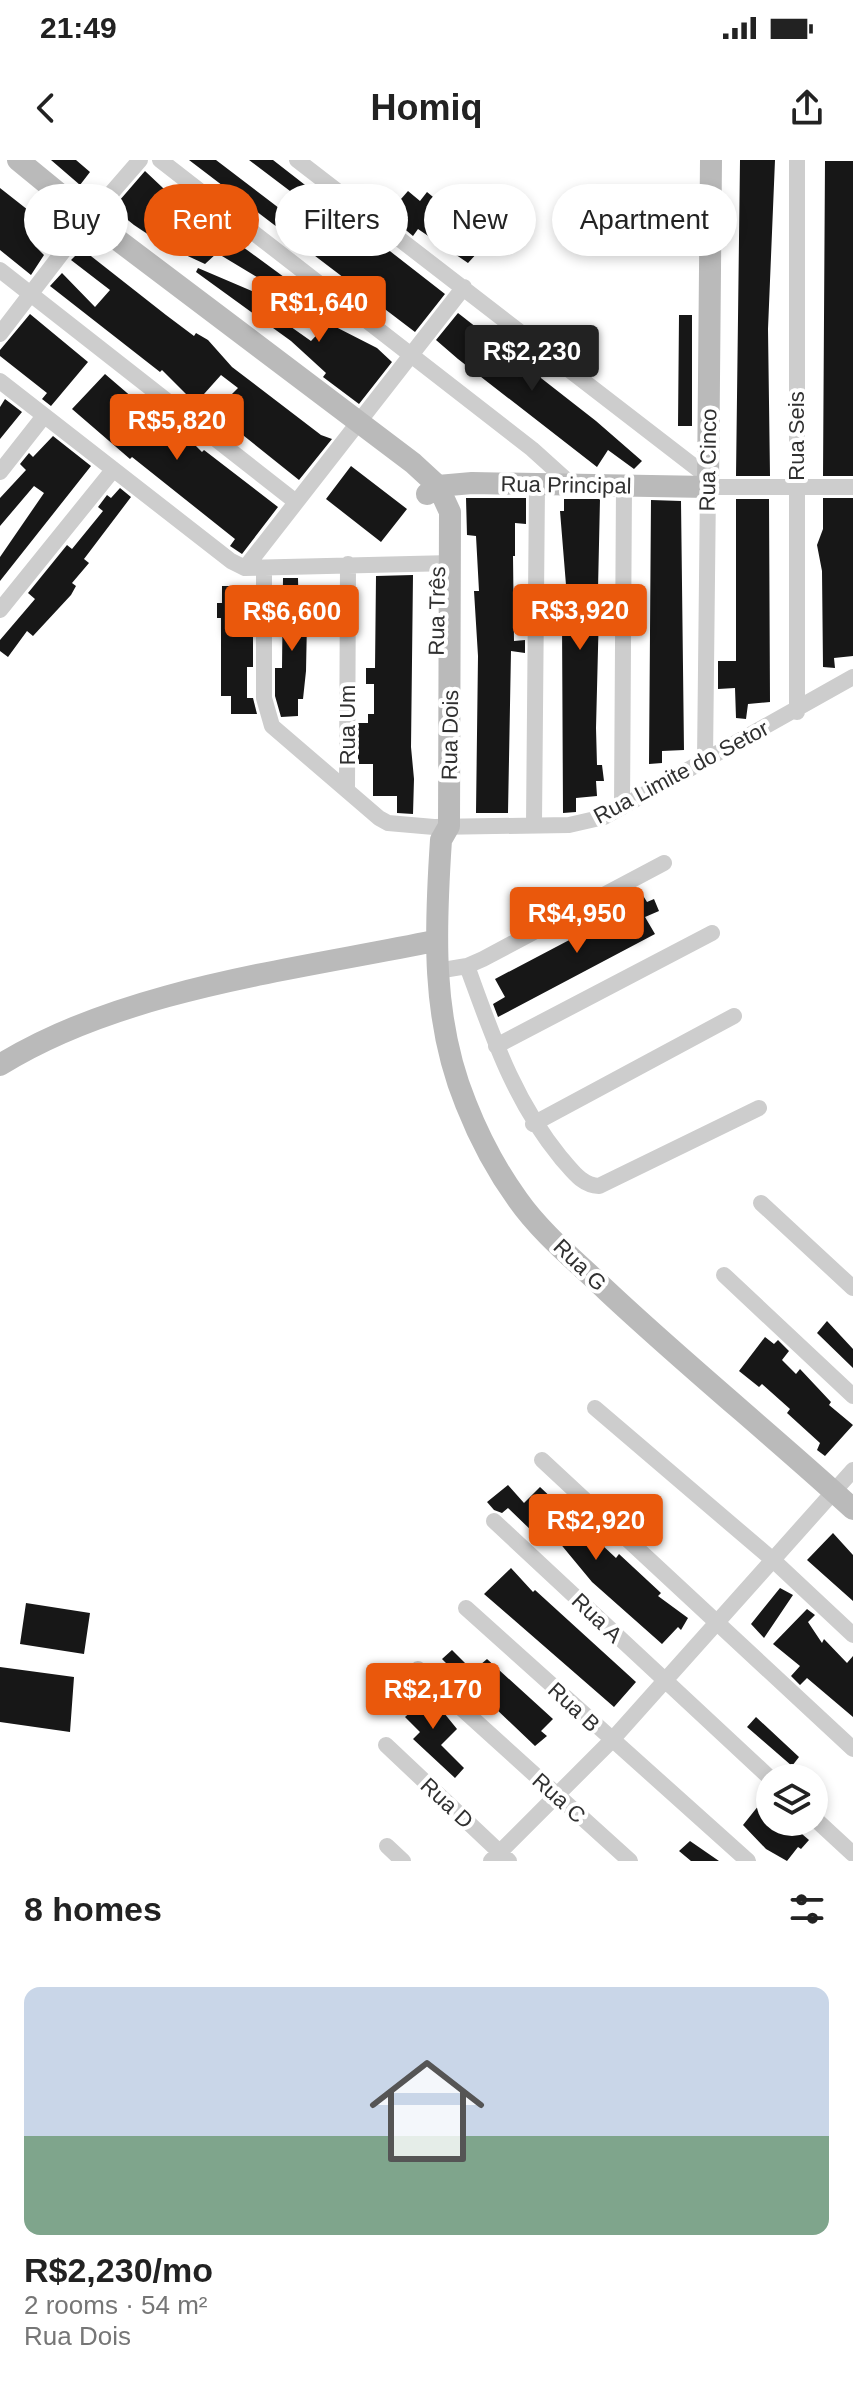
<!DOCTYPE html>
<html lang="en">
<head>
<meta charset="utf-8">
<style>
	body { margin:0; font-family:Helvetica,sans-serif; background:#f6f6f6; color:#222; height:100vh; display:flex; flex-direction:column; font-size:30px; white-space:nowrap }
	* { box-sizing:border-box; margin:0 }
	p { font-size:26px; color:#767676 }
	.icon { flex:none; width:44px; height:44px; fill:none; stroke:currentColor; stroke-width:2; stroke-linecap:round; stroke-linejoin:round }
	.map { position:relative; height:1701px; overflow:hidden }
	.details { display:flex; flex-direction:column; background:#fff; flex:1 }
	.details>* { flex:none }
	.hud { position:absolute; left:24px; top:24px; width:806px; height:72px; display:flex; gap:16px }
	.fabs { position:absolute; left:756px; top:1604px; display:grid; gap:16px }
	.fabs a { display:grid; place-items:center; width:72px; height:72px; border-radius:50%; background:#fff; box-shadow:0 4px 12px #0003; font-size:40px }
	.price { position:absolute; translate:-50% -68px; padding:0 18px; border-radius:8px; background:#ea580c; color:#fff; font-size:26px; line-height:52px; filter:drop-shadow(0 2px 4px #0008) }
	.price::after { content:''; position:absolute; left:50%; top:48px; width:24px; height:18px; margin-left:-12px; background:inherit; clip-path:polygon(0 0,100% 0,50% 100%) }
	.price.current { background:#222; color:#fff }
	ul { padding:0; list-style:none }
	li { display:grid; align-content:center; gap:16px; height:424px; padding:0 24px }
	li+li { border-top:2px solid #e0e0e0 }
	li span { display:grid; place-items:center; height:248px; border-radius:16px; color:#555 }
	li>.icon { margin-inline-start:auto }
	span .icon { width:144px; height:144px; fill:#fffc; stroke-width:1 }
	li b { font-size:34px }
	h2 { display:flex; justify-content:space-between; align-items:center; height:96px; padding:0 24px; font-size:34px }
	.tag { padding:0 28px; border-radius:36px; background:#fff; box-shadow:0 4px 12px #0003; font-size:28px; line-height:72px }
	.tag.current { background:#ea580c; color:#fff }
	.status { display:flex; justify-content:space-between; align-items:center; height:56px; padding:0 40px; background:#fff; direction:ltr }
	.status svg { height:22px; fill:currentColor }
	header { display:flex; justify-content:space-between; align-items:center; height:104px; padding:0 24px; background:#fff; font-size:36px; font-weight:700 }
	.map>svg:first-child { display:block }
	.building { fill:#171717; fill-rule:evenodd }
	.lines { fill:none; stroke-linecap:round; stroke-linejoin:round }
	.street { stroke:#cdcdcd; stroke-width:16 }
	.secondary { stroke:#bababa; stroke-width:22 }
	.labels { text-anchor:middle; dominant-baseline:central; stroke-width:8; stroke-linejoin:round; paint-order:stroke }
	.street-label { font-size:22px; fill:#303030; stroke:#fff }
</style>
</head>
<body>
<div class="status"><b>21:49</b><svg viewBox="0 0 49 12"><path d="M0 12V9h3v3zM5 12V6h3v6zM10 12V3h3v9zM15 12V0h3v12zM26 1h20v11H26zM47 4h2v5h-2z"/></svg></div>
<header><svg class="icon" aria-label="back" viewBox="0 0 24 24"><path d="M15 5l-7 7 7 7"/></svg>Homiq<svg class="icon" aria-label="share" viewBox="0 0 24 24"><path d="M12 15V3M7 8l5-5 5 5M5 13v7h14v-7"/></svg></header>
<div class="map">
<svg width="853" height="1701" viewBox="0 0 853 1701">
	<rect width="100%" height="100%" fill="#fff"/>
	<path class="building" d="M51,0H76L90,12L80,25Z
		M189,0H216L313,74L327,59L249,0H273L445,134L415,172ZM335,67L351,80L338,95L322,82Z
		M740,0H775L768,169L770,316H736Z
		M825,1H853V316H823Z
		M145,11L163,28L207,57L242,89L243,87L318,142L312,150L217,93L205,104L164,85L134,65L113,48Z
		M0,28L61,76L52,86L42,78L35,86L44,95L31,115L0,90Z
		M408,31L420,41L427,32L438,41L431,51L479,91L468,103L418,69L413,76L401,66L408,57L394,47Z
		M82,89L166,155L194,176L196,173L208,180L232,207L321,275L332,279L299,320L214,252L238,228L221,215L204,234L218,243L206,254L162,210L160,212L50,126L62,113L95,147L110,130L71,100Z
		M198,108L275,141L267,150L311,181L328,163L377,188L392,202L359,244L323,217L326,213L291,181L196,112Z
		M458,153L596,261L642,301L634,309L608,290L597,307L458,199L436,180Z
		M30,154L88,202L51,246L42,239L47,233L0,196V190Z
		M679,155H692V266H678Z
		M105,214L176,275L193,283L202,292L204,290L278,347L242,394L230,386L235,379L132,297L130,299L72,249Z
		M5,239L22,252L0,279V247Z
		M53,276L91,306L0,421V397L44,333L34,326L0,366V338L26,310L20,304L29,293L33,297Z
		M351,306L407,349L381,382L326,339Z
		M120,328L131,337L84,399L89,403L72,423L76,426L71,435L33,476L27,471L8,497L0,491V480L35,439L28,433L67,385L72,389L103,351L98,347L107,335L111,338Z
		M466,338H526V364L515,363V396H513L514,481L525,480V493L511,491L508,653H476L478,496L474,431H479L476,376L467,375Z
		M823,338H853V496L834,498L835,508L823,507L822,411L817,385L823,369Z
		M564,339H600L598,429L580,430L579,450H599L596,568L597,605H602L604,621H596L597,636L576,638V652L563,653L562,460L566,425L560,351H564Z
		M736,339H769L770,542L748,544L746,559L736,558L735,528L718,529V501H736Z
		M651,340L681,341L684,590L662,591V603L649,604Z
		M413,415L411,587L414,619L413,654L397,653V636H373V604H358V563H368V554H374V524H366V508H375L376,416Z
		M283,418H298L299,461H307L306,511L303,539H298V556L281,557L275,536V508H282Z
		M222,426H247V476H253V507H247V538H253L257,554H231V536H221V458H217V443H222Z
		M639,729L647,742L654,739L659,751L645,757L655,774L498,857L493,844L505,837L495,819L632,747L626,736Z
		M827,1161L853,1189V1208L817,1173Z
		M765,1177L774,1184L778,1180L789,1191L782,1200L796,1214L800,1209L831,1242L829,1245L853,1265L825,1296L817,1290L820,1283L787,1253L790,1249L762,1224L759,1227L739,1211Z
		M508,1325L524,1343L540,1327L616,1398L619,1394L661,1433L658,1436L688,1458L681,1470L678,1467L662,1484L592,1422L544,1364L535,1374L508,1348L502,1353L494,1350L487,1342Z
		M833,1373L853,1395V1441L807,1400Z
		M511,1408L533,1432L535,1430L636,1522L614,1547L484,1434Z
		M780,1428L793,1435L764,1478L751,1464Z
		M26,1443L90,1453L84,1494L20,1484Z
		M807,1449L815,1455L808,1462L822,1483L824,1479L847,1503L853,1496V1557L807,1518L800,1525L791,1516L800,1506L773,1484Z
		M452,1490L473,1511L487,1499L553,1559L541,1571L547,1576L535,1586L473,1527L462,1534L444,1518L455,1512L442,1499Z
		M0,1507L74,1517L70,1572L0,1562Z
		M413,1531L421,1539L427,1532L457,1569L441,1585L464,1608L455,1618L413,1579L420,1572L405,1557L414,1549L405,1540Z
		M756,1557L799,1597L792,1606L747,1567Z
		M763,1640L770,1646V1662H788L809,1680L801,1689L798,1687L787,1701L766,1689L743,1665Z
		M690,1681L719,1701H691L679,1691Z"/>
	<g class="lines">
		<path class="street" d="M160,0L532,289L573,326
			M297,0L708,317
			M0,110L296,342
			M0,174L81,68L140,0
			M0,221L231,401L245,408L452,403
			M0,312L44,256
			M245,408L464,127
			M264,409V538L272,566L379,658L388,663L434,667L569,665L604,657L853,517
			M0,450L113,310
			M797,552V0
			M705,600L708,327H853
			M347,630L348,404
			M622,647L624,326
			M534,664L537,325
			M467,806C493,877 513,939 561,998C572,1010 581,1025 599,1026L759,948
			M437,811L467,806L483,799L664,703
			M496,886L712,773
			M533,964L734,856
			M761,1043L853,1128
			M724,1115L853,1236
			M595,1248L773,1400L853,1475
			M542,1300L853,1589
			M494,1361L770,1618
			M466,1448L748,1701
			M418,1509L630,1701
			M386,1585L509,1701
			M814,1658L853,1694
			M387,1686L403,1701
			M491,1701L611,1581L853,1310"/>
		<path class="secondary" d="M18,0L90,59L413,303L438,326L450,352L449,666L441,680C435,769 431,859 466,944C479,977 497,1011 518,1040C542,1074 577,1102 607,1131C687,1206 772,1275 853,1349
			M427,334L438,326L472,323L708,327L711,0
			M0,905C122,829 294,810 434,781"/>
	</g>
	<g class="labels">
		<g class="street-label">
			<text transform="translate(796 276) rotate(-90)">Rua Seis</text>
			<text transform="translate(708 300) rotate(-89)">Rua Cinco</text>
			<text transform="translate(566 325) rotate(1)">Rua Principal</text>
			<text transform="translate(437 451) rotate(-89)">Rua Três</text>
			<text transform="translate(347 565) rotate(-90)">Rua Um</text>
			<text transform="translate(450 575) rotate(-89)">Rua Dois</text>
			<text transform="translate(681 612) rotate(-28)">Rua Limite do Setor</text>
			<text transform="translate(580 1105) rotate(44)">Rua G</text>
			<text transform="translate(597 1458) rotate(44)">Rua A</text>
			<text transform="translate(574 1547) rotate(43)">Rua B</text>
			<text transform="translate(559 1638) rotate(42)">Rua C</text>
			<text transform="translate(447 1643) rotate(43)">Rua D</text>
		</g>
	</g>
</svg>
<div class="fabs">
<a><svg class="icon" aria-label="layers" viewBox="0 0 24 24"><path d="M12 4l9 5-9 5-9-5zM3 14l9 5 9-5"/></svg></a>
</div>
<b class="price" style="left:319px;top:184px">R$1,640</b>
<b class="price current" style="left:532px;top:233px">R$2,230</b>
<b class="price" style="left:177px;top:302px">R$5,820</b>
<b class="price" style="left:580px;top:492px">R$3,920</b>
<b class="price" style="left:292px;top:493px">R$6,600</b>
<b class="price" style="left:577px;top:795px">R$4,950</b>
<b class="price" style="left:596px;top:1402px">R$2,920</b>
<b class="price" style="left:433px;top:1571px">R$2,170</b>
<div class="hud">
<a class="tag">Buy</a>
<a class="tag current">Rent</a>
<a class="tag">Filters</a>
<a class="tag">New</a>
<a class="tag">Apartment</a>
</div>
</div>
<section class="details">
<h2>8 homes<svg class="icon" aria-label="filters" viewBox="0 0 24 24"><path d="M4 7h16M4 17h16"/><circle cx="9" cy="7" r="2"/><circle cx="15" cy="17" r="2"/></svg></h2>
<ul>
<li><span style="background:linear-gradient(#c9d6e8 60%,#7fa58c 0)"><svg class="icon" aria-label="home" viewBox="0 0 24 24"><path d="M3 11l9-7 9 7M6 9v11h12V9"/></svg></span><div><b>R$2,230/mo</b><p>2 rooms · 54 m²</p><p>Rua Dois</p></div></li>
</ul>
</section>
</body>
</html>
